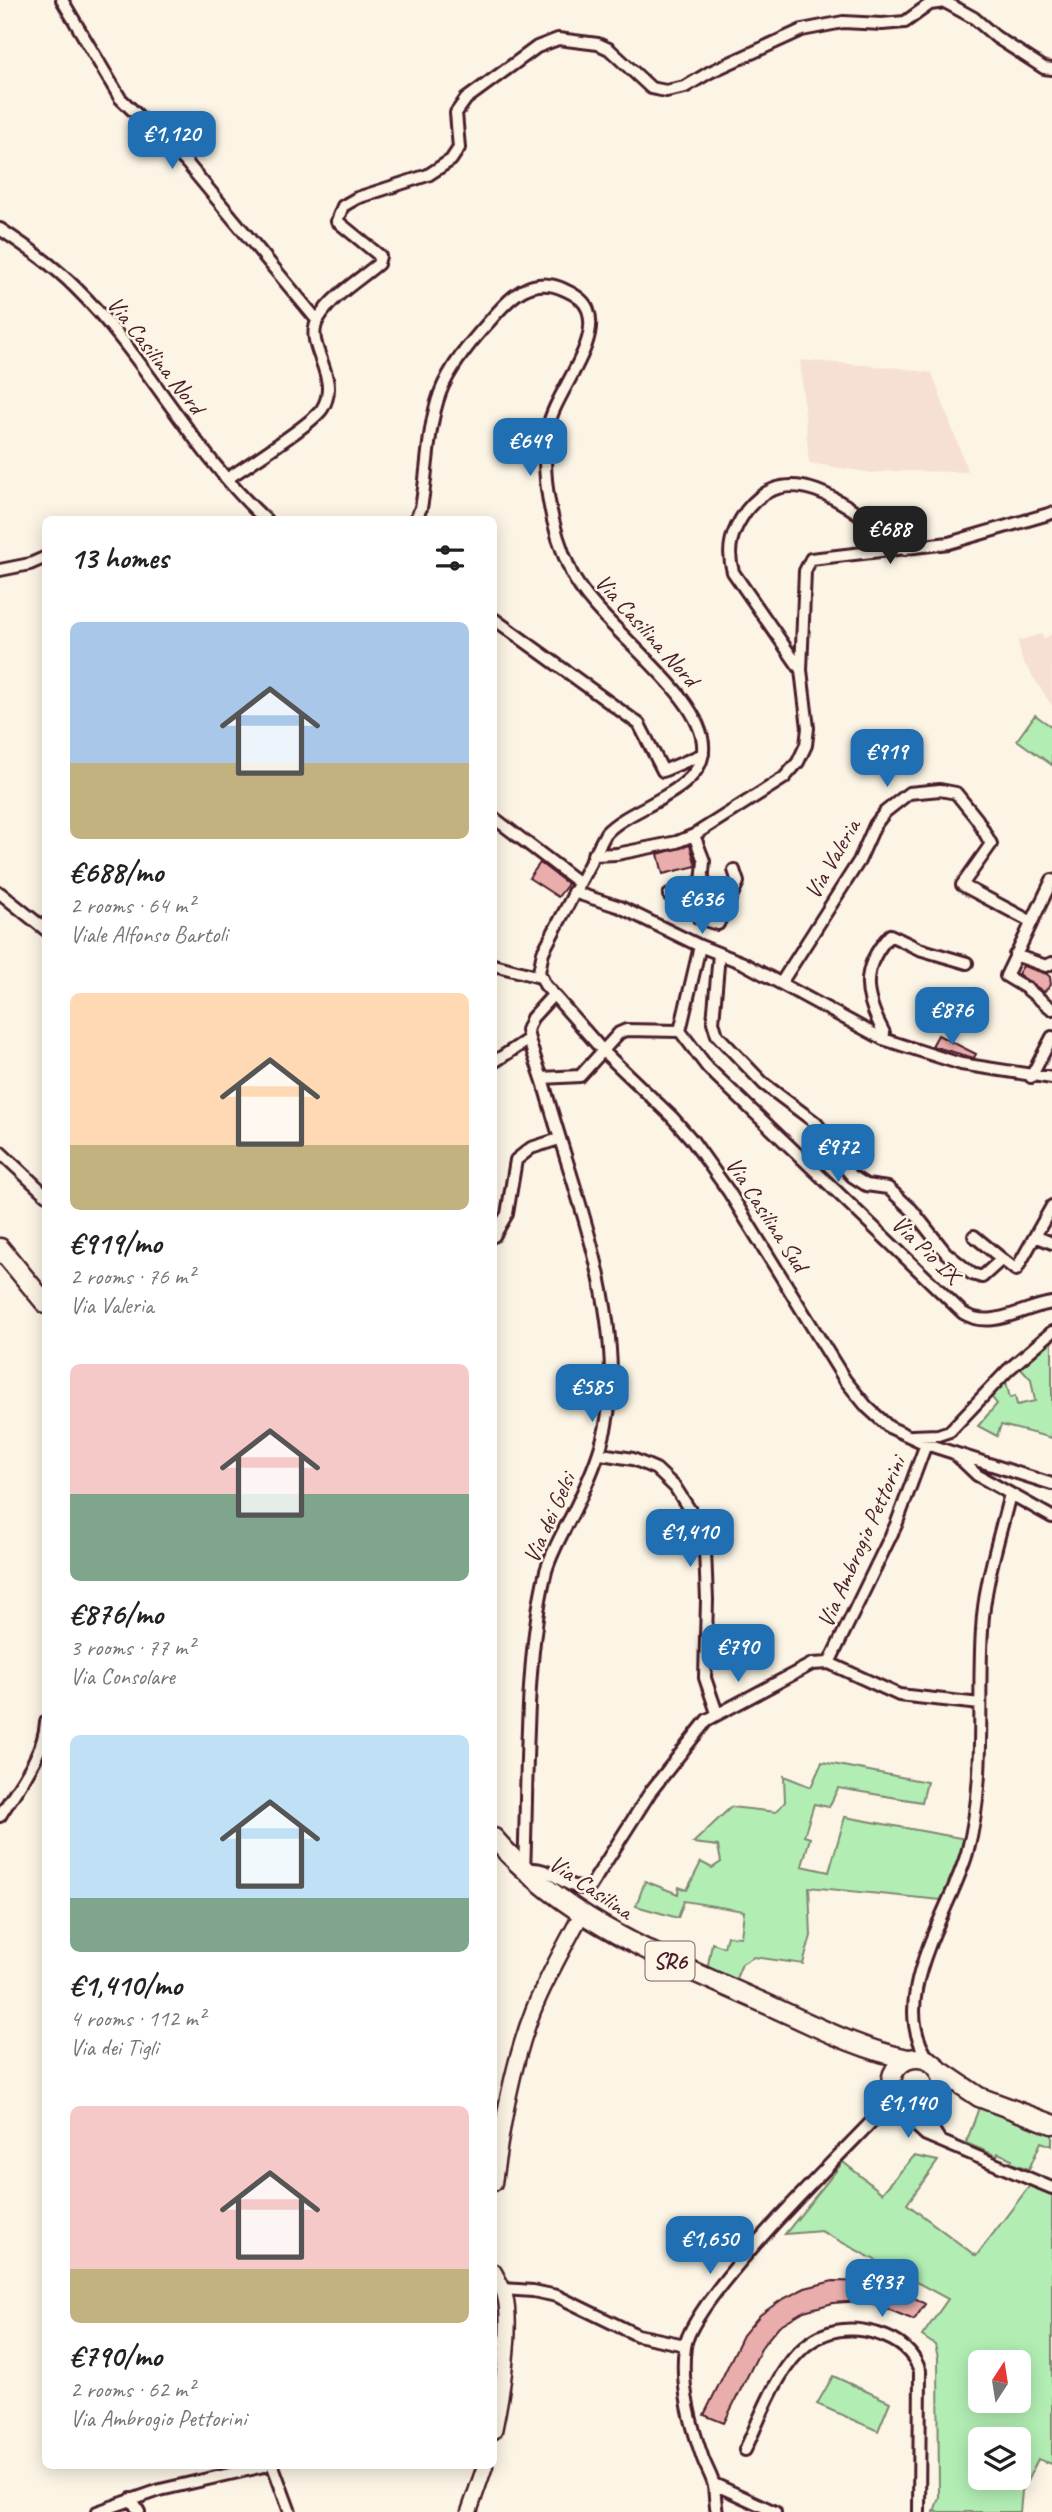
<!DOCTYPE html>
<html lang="en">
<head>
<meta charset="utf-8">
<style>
	body { margin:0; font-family:Caveat,sans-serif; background:#f6f6f6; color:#222; height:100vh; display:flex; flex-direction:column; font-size:26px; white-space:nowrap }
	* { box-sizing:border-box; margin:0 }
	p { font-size:23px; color:#767676 }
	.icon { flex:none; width:38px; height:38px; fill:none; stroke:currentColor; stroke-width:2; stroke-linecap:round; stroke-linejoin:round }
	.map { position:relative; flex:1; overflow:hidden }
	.side { position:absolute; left:42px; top:516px; width:455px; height:1953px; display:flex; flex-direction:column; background:#fff; border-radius:10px; box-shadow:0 4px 18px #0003 }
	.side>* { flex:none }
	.needle { width:46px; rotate:12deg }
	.tools { position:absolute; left:968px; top:2350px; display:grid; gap:14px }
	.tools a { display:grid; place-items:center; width:63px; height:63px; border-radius:10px; background:#fff; box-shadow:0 4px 18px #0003; font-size:35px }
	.price { position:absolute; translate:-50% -60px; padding:0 16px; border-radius:14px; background:#1f6fb2; color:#fff; font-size:23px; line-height:46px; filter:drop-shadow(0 2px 4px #0008) }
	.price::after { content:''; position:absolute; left:50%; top:42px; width:21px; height:16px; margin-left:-10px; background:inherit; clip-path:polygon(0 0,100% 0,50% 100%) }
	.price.current { background:#222; color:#fff }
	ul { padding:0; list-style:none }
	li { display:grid; align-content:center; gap:14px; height:371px; padding:0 28px }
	li span { display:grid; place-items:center; height:217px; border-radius:10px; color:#555 }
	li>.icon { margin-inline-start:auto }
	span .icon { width:126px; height:126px; fill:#fffc; stroke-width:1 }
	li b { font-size:30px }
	h2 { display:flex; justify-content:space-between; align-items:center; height:84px; padding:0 28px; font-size:30px }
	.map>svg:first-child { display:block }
	.built { fill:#f6e0d4 }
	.green { fill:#b2eeb4; stroke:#7e8670; stroke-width:2; fill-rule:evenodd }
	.building { fill:#e9aeac; stroke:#4a1f2b; stroke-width:2 }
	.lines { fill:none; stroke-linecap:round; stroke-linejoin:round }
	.minor-casing { stroke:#4a1f2b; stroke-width:16 }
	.tertiary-casing { stroke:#4a1f2b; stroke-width:19 }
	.primary-casing { stroke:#4a1f2b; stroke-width:23 }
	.minor { stroke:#fcf5e5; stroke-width:10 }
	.tertiary { stroke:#fcf5e5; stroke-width:14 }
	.primary { stroke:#fcf5e5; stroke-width:18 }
	.labels { text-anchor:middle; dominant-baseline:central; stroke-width:5; stroke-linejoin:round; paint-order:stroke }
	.shield { fill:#fcf5e5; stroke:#7f5f63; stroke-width:2 }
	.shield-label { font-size:23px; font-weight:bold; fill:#4a1f2b }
	.street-label { font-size:24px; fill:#4a1f2b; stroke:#fcf5e5 }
</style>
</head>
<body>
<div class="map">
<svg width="1052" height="2512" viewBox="0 0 1052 2512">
	<rect width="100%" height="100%" fill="#fcf5e5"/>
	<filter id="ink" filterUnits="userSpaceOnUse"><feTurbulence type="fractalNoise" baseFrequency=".0143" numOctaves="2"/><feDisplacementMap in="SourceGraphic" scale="14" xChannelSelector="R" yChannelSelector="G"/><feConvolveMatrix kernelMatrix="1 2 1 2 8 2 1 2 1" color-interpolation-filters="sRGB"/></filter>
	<g filter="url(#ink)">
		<path class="built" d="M800,360L901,368L932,373L968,472L890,471L872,473L809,463Z
			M1041,634L1044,639L1052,634V706L1022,660L1018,641Z"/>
		<path class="green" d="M1035,715L1052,727V765L1017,740Z
			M1052,1338V1438L1001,1425L997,1436L978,1426L997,1404L990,1395L1005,1378L1010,1398L1015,1396L1017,1405L1035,1401L1031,1379L1019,1366Z
			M822,1762L927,1782L922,1802L838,1788L829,1807L814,1804L804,1836L810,1838L802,1866L829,1872L845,1817L966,1839L946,1894L941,1900L809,1887L811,1936L803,1964L754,1957L742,1964L735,1981L707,1970L712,1943L724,1947L727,1936L741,1937L744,1911L684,1901L678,1918L636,1906L645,1881L678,1894L679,1887L687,1890L701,1862L712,1868L721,1862L718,1846L693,1843L731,1807L776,1812L785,1802L784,1776L811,1787Z
			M980,2105L1052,2128V2146L1041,2142L1029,2169L1011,2163L1012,2159L998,2153L997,2156L966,2143Z
			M914,2156L938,2161L907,2204L976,2256L1031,2184L1052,2193V2464L1038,2459L1022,2491L1020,2512H934L939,2497L938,2357L935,2345L922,2336L948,2299L821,2231L785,2234L843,2162L882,2193ZM980,2362H1018V2401H980ZM980,2440H1018V2478H980Z
			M833,2376L890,2402L878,2431L817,2404Z"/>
		<path class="building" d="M690,845L696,866L663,874L658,854Z
			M540,863L568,884L558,897L529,878Z
			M1023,966L1047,974L1050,977L1051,985L1044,992L1018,974Z
			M938,1035L976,1054L974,1058L932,1046Z
			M833,2281L875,2282L901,2290L925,2304L914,2320L878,2305L861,2301L833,2303L804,2311L779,2326L763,2345L724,2423L704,2415L743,2335L760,2315L781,2300L805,2288Z"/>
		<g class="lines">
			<g class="minor-casing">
				<path id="minor" d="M62,0L120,98L186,162L317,320
					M0,229C27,247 53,265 76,288C147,358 192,452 266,520
					M227,479C246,466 312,424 322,409C343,376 301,345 319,318C332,296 359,280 378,264L380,256L337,221L343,206L357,198L428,175L451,160L459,148L456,113L466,99L537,47L558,39L598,44L609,49L651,88L666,91L685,87L710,72L802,30L843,22L882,24L905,22L930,4L945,2L974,18L996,37L1044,68L1052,69
					M415,520L421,508C428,470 427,429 440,393C450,367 469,344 487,324C509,299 530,273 565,290C574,294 585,301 588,310C601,344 554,394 548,428C539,474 552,530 571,572C595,625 708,695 703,751C700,793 631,806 606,833L543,952L539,972L545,985L603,1051L672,1117L692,1140L729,1192L845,1380L867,1407L889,1427L926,1444L1052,1484
					M0,570L30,564L46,557
					M494,619L639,724L663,771L703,754
					M801,670L733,572C726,548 732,531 746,511C793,449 863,518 905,549
					M494,818L578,882
					M694,835L704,861L699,918L718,924L738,882L734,870
					M593,855L617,854L677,842L694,835L784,778L798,762L806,745L808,728L801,670L805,571L811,559L949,543L1052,513
					M1052,880L1006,976L1026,988L1052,1009
					M573,892L620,907L700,946L743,963L883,1039L961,1064L1052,1078
					M0,893L46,930
					M669,895L704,880
					M700,946L680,1031L708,1068L963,1313C992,1331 1022,1307 1052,1303
					M719,954L713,1022L717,1035L764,1084L816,1123L829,1139L839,1161L852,1176L866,1185L888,1188L912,1210L946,1253L972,1274L982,1277L1002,1259L974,1236
					M1015,955L1046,966L1052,963
					M494,965L540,977
					M781,983L859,861L875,825L885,812L909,793L940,790L956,793L977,819L991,844L962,885L1030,921
					M553,995L532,1018L527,1030C530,1049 539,1067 544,1085C570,1179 610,1275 611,1373C611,1429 597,1464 573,1513C563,1532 552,1551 546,1571C524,1661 528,1778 524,1871C550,1861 567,1894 590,1887L651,1791L707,1720L812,1664L829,1663L896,1525L926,1444
					M883,1039L884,1033C864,996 859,969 890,935L919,949L967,963
					M494,1062L529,1039
					M1031,1077L1052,1037
					M542,1078L580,1076L619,1033L626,1030L680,1031
					M0,1152L46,1195
					M494,1236L507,1214L516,1160L531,1148L559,1139
					M1035,1236L1052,1243
					M1002,1259L1016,1270L1052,1206
					M912,1436L938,1435L950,1431L1008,1370L1052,1332
					M601,1454L633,1459L656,1469L675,1487L700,1526L705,1550L707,1600L705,1678L717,1713
					M955,1454L977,1475L1052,1517
					M829,1663L899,1695L980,1704
					M0,1816C17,1787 44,1756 46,1722
					M932,2063C882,2004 950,1913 967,1853C987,1780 977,1704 982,1630C984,1584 999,1539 1010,1494
					M934,2104L932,2128L939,2139
					M909,2110L914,2124L926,2135L1052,2188
					M880,2114L892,2109L905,2108
					M503,2289L533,2291L557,2296L637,2335L685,2345
					M745,2450C772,2393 796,2309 878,2334C898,2340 913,2351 920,2371L919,2512
					M273,2466L290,2512
					M714,2484L775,2512
					M131,2499L139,2512
					M97,2512L160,2490L264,2466
					M717,2512C715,2503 715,2494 714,2486C712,2476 705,2466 702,2456C690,2422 680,2383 685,2347C691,2300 839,2156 878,2115L887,2102L891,2089"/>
			</g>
			<g class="tertiary-casing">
				<path id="tertiary" d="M494,2183C502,2125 512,2065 533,2011C546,1978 565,1946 581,1915
					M494,2272C498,2280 503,2287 505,2296C513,2328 501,2398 494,2431
					M469,2512L485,2466"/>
			</g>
			<g class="primary-casing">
				<path id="primary" d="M0,1248L46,1304
					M494,1838C565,1921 666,1959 764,2003C811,2024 858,2049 908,2059
					M891 2084a26 26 0 1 1 52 0a26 26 0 1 1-52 0Z
					M939,2070L979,2097L1052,2124"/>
			</g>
			<use href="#minor" class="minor"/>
			<use href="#tertiary" class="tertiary"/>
			<use href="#primary" class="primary"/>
		</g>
	</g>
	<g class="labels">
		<rect class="shield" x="645.5" y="1941.5" width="49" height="39" rx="5"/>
		<g class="shield-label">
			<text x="670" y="1961">SR6</text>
		</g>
		<g class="street-label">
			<text transform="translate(156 355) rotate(52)">Via Casilina Nord</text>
			<text transform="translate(647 630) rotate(48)">Via Casilina Nord</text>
			<text transform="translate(832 859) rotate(-60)">Via Valeria</text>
			<text transform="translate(767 1214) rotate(57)">Via Casilina Sud</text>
			<text transform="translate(926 1249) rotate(44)">Via Pio IX</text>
			<text transform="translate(549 1518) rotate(-66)">Via dei Gelsi</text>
			<text transform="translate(861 1542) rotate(-66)">Via Ambrogio Pettorini</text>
			<text transform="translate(591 1887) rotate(34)">Via Casilina</text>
		</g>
	</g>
</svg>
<div class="tools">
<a><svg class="needle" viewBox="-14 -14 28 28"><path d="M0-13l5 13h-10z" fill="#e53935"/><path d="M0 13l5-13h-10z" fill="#767676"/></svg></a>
<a><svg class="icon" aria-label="layers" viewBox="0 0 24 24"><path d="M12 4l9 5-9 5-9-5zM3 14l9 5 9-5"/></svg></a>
</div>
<b class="price" style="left:172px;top:171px">€1,120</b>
<b class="price" style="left:530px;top:478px">€649</b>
<b class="price current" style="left:890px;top:566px">€688</b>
<b class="price" style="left:887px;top:789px">€919</b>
<b class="price" style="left:702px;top:936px">€636</b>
<b class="price" style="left:952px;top:1047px">€876</b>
<b class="price" style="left:838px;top:1184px">€972</b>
<b class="price" style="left:592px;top:1424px">€585</b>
<b class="price" style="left:690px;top:1569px">€1,410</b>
<b class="price" style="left:738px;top:1684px">€790</b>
<b class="price" style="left:908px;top:2140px">€1,140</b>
<b class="price" style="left:710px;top:2276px">€1,650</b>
<b class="price" style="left:882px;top:2319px">€937</b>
<section class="side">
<h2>13 homes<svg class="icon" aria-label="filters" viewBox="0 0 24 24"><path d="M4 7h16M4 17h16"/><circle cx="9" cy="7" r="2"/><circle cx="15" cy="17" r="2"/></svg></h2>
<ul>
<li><span style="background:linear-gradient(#a9c7e8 65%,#c2b280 0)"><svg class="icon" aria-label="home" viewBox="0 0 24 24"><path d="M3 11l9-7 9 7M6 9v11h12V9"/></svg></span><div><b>€688/mo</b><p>2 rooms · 64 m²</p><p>Viale Alfonso Bartoli</p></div></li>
<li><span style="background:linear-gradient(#ffd9b3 70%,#c2b280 0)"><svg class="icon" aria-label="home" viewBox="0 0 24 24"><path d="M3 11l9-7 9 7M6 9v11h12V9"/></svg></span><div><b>€919/mo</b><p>2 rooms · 76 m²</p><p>Via Valeria</p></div></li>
<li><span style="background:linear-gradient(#f6c9c9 60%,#7fa58c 0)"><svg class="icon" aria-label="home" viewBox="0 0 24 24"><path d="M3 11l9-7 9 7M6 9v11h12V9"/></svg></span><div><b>€876/mo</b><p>3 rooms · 77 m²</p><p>Via Consolare</p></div></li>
<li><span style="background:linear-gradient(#bfe0f5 75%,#7fa58c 0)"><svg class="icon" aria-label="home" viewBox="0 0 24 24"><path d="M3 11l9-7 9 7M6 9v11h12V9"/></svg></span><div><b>€1,410/mo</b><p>4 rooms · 112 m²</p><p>Via dei Tigli</p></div></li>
<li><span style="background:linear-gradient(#f6c9c9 75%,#c2b280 0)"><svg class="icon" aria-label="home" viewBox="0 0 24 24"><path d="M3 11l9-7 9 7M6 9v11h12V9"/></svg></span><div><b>€790/mo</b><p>2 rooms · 62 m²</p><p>Via Ambrogio Pettorini</p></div></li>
</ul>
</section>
</div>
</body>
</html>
